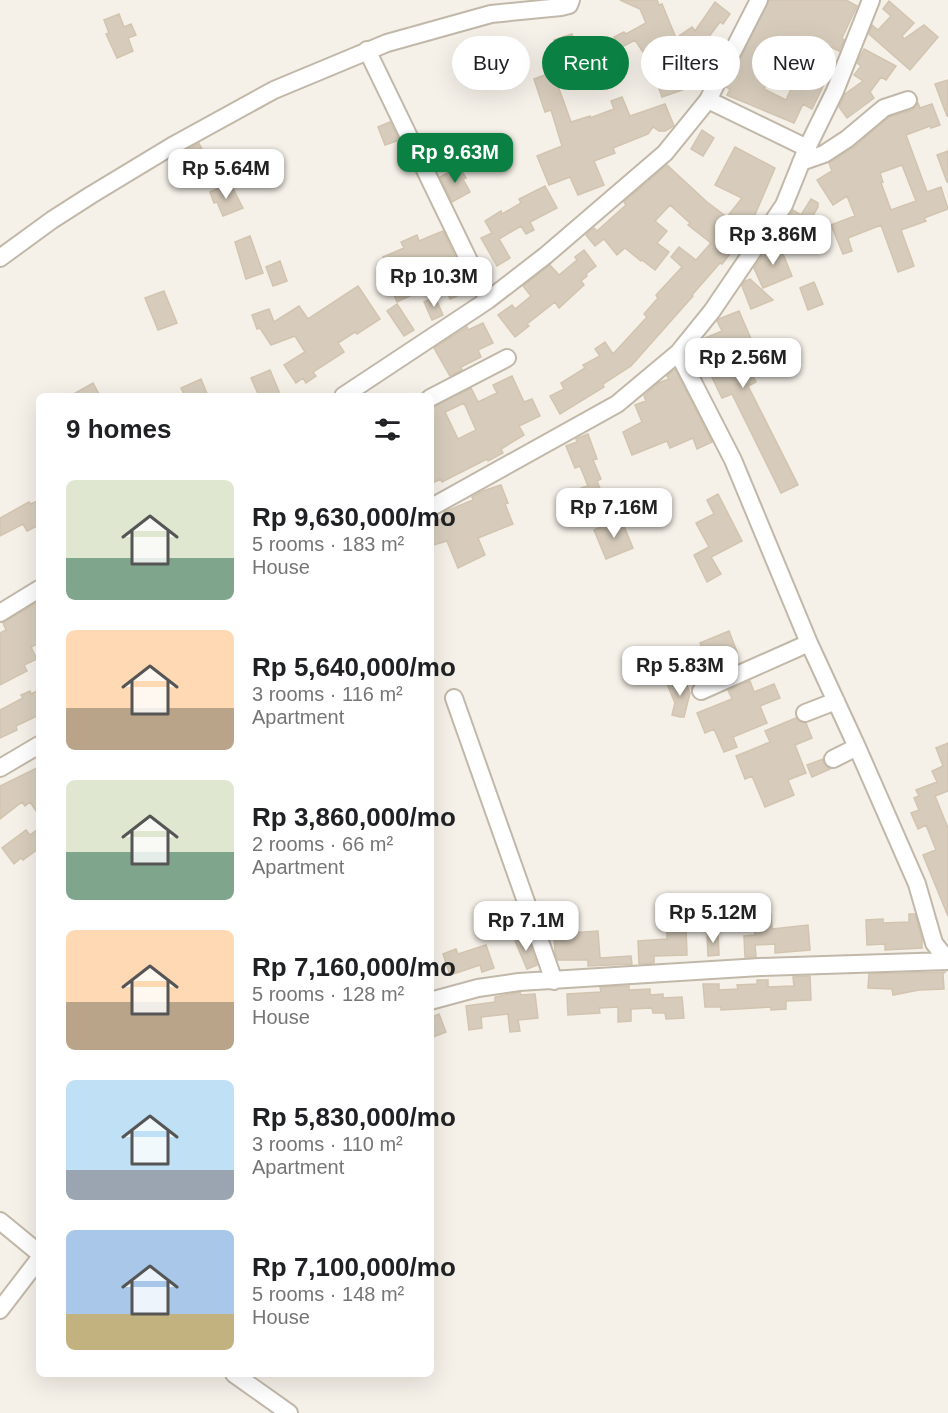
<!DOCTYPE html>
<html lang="en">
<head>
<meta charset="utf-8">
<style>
	body { margin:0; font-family:Arial,sans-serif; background:#f2f2f2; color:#202124; height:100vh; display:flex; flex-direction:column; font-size:22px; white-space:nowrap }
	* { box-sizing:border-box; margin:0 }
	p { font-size:20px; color:#757577 }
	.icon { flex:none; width:33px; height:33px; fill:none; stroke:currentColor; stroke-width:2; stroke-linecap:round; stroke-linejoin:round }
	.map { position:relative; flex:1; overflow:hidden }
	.sheet { position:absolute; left:36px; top:393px; width:398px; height:984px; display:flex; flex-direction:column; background:#fff; border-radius:9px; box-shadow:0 6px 24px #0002 }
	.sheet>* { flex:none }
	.guide { position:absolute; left:452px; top:36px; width:406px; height:54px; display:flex; gap:12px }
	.price { position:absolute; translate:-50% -51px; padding:0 14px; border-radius:12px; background:#fff; color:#222; font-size:20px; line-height:39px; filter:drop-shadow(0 2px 3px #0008) }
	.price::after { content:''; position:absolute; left:50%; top:36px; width:18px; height:14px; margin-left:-9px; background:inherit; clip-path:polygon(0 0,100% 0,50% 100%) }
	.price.on { background:#0b8043; color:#fff }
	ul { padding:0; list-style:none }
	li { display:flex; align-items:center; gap:18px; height:150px; padding:0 30px }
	li span { display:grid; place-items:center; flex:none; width:168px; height:120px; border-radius:9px; color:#555 }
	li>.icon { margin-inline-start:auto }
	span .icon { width:72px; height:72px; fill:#fffc; stroke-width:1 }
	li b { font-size:26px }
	h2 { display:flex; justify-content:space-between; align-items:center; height:72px; padding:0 30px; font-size:26px }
	.tag { padding:0 21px; border-radius:27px; background:#fff; box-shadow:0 6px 24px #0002; font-size:21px; line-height:54px }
	.tag.on { background:#0b8043; color:#fff }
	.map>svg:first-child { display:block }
	.building { fill:#d7ccbc; stroke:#d2c4af; stroke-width:1.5; fill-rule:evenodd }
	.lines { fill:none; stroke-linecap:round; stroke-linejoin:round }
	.minor-casing { stroke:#c1b8a9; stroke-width:20 }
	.minor { stroke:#fff; stroke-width:16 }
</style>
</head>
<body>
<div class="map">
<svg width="948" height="1413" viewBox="0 0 948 1413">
	<rect width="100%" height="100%" fill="#f5f0e8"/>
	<path class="building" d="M620,0H657L659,5L662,4L676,38L692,27L695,31L715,2L730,14L723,24L720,22L704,43L707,46L692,58L702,70L686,83L688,88L662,97L646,51L643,52L635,40L620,48L614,37L624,32L626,34L646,23L640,9Z
		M769,0H846L857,6L842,38L844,40L839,51L821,42L810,65L829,74L812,109L803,104L794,123L727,95L730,89L726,87ZM775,64L797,76L786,100L764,89Z
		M889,1L914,23L902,36L904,39L924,25L938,37L910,70L869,34L872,25L878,30L891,16L883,9Z
		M119,14L124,27L131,24L136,35L128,38L133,51L117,58L106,34L109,33L104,20Z
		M572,34L577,49L559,55L554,40Z
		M864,49L896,66L886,80L881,77L870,92L874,98L847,118L839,107L845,94L863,81L854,75L861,66L857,63Z
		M553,72L571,122L590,116V118L614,109L611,101L622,97L630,116L665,104L674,126L665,131H659L653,127L648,134L613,148L615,153L594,161L604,185L578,195L570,177L549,185L537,156L562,146L551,110L545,112L534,79Z
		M948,80V116H947L935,84Z
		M918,103L920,108L932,104L940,125L931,128L930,126L906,135L927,192L941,187L948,209L924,218L926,221L901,230L914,266L898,272L881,225L848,238L852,251L843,254L831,225L855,216L847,196L833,205L817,180L832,171L829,163L854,147L889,117L912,110ZM902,165L916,201L891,210L881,183L883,182L880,173Z
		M390,122L399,140L385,145L378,127Z
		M702,130L714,138L703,156L691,149Z
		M199,143L205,156L211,154L216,167L200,174L189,149Z
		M735,147L775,168L754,217L757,219L749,229L745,226L732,242L736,246L722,264L720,263L692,295L693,296L631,366L603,384L604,387L560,414L550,396L564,389L561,383L585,368L583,365L600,356L595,349L605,342L613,354L647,317L644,314L658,298L656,295L682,267L671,257L679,247L696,260L711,243L688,225L690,223L670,205L655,221L667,231L657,243L669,252L655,270L642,260L641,261L625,248L617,255L604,239L595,246L586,235L594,228L597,231L626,205L624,202L667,165L707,202L727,217L742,198L715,185Z
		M948,151V182H947L937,155Z
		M459,166L466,178L463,179L470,192L452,202L440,177Z
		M230,183L243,208L223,216L217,202L214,203L210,192Z
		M545,186L557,208L530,222L534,230L526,234L521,226L499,239L510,258L497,266L481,238L492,233L485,221L501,211L502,214L521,203L519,199Z
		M811,199L818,203V207L811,219L791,231L795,225L787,220L793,210L801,215Z
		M443,231L461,269L458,271L466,288L462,290L464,293L450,299L434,261L411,271L414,278L406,281L412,295L397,302L389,283L393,281L383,257L404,248L401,242L417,235L419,241Z
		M250,236L263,273L246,279L235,242Z
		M776,237L792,276L763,288L754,268Z
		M584,250L596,266L586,274L587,276L581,281L584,285L559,308L555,302L527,324L529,326L515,337L498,315L512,305L515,309L531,296L523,286L550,265L559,275L577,260L575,257Z
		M280,261L287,281L273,286L266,267Z
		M750,279L773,300L751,309L742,286L745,281Z
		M814,282L823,304L808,310L800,288Z
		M358,286L380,319L357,334L355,332L338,343L344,352L313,372L316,376L306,383L303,378L296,383L284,365L305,352L295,336L271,345L260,328L257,329L252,315L269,309L274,322L299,306L308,319Z
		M164,291L177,323L158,330L145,298Z
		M435,297L443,315L432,320L424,302Z
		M397,304L414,330L404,336L387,311Z
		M739,311L755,348L742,353L756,382L748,386L798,485L781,493L732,394L722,398L708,369L704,370L695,348L703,339L722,331L717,321L719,319Z
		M483,323L493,343L478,350L481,357L461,367L462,370L450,376L434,348L467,327L468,330Z
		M675,369L712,442L697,449L693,438L670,448L667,441L632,455L623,432L642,422L635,405L646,401L644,396L658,383L669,379L667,376Z
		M270,370L280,394L275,396H259L251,378Z
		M512,376L524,402L532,399L540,416L519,426L524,435L501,449L503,453L488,461L487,459L442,482L441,479L430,484V408L471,388L478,402L497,393L493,385ZM464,403L476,430L458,439L445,412Z
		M201,379L208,396H185L181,388Z
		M93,383L100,396H70Z
		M588,434L597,459L593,460L601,479L597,481L601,491L585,498L581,488L588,486L580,466L575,468L566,446L577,442L576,439Z
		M501,485L508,503L505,504L513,524L478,538L485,555L458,568L447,541L430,546V523L446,517L444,512L473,500L472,497L483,491Z
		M718,494L742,541L711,557L721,574L707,582L694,555L709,547L696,523L714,514L707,500Z
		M39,500V525L27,531L23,524L0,536V518L29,502L31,504Z
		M621,519L633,548L606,559L594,530Z
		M39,601V643L31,647L37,659L24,665L27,671L0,685V633L6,630L3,623Z
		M729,631L737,652L708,663L700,643Z
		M684,678L690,693L684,717H680L672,715L675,703L667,684Z
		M750,681L754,692L774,684L780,698L760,706L767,723L733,737L737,747L724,752L714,729L705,733L697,713L732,699L728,690Z
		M39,690V715L16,726L17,730L0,738V710L23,698L21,695L30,691L31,694Z
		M796,718L799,721L806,723L812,738L795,745L806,773L788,780L794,795L765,807L752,776L745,779L736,756L770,742L765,731Z
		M948,743V791L935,796L948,828V916L923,855L936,850L926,825L918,829L911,813L919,810L914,798L919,796L916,790L937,782L932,771L943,766L936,748Z
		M823,759L824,764L830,769L812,777L807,765Z
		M39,767V815L30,802L25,806L22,802L0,819V786Z
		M39,828V848L23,860L21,858L14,864L2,848L26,830L30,835Z
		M771,914L772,929L808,925L810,950L775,953V944L755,945L756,957H745L744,936L755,935L754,915Z
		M909,914H915L922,939V948L885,950V944L867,945L866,920L883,919V923L909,922Z
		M686,929L687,955L654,956V963L639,964L638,941L667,939V930Z
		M569,931V933L598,931L600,958L631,956L632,964L588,966V960H558L555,953L554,932Z
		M707,932H718L719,955L708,956Z
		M527,936L537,965L527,969L515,941Z
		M486,945L494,968L482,972L480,965L450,975L443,954L456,949L458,954Z
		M945,972L943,974L944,989L919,990L893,995L892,989L868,988L869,974Z
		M810,976L811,1000L786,1001V1009L771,1010V1007L721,1010V1007H705L703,984H719V990L738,989L737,985L757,984V980H768V987L794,986L793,977Z
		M629,986V990L650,989V995L663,994V998L682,997L684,1018L666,1019L665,1013H653L652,1008L631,1009V1021L618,1022V1007L599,1008L600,1013L568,1015L567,994L601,992L600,987Z
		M520,992L521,995L535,994L538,1018L518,1020L520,1031L510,1032L508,1014L481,1017L482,1028L469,1030L466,1006L495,1002V997Z
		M439,1014L446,1032L433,1037L430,1030V1018Z"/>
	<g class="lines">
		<g class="minor-casing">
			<path id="minor" d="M367,50L488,300
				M708,100L759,0
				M801,162L824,154L847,139L884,108L908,100
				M0,258L52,220L91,195L172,146L274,90L387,43L491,14L561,7L569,5L571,0
				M678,353L733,460L809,643L857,747L917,884L934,943L948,961
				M343,396L488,300L545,256L665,153L708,100L807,148
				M430,398L507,358
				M430,508L617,404L678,353L712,311L784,205L807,148L835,91L871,0
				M0,613L39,589
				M701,691L809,643
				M454,698L554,981
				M805,713L836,701
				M833,759L857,747
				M0,768L39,745
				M430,1001L478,988L519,982L760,967L948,961
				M0,1221L39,1253
				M0,1310L39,1259
				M234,1374L289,1413"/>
		</g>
		<use href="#minor" class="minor"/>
	</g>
</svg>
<b class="price on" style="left:455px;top:184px">Rp 9.63M</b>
<b class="price" style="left:226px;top:200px">Rp 5.64M</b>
<b class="price" style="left:773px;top:266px">Rp 3.86M</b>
<b class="price" style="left:434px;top:308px">Rp 10.3M</b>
<b class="price" style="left:743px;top:389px">Rp 2.56M</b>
<b class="price" style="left:614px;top:539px">Rp 7.16M</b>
<b class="price" style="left:680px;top:697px">Rp 5.83M</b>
<b class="price" style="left:713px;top:944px">Rp 5.12M</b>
<b class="price" style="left:526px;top:952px">Rp 7.1M</b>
<div class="guide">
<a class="tag">Buy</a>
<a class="tag on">Rent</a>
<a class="tag">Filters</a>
<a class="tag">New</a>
</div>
<section class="sheet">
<h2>9 homes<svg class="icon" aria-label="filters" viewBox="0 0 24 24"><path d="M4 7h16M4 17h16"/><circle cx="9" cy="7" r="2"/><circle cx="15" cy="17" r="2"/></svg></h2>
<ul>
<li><span style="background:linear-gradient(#dfe7d0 65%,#7fa58c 0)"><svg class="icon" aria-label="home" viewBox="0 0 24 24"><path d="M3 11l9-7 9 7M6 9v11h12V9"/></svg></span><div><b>Rp 9,630,000/mo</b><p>5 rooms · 183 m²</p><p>House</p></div></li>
<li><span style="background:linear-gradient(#ffd9b3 65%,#b9a48a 0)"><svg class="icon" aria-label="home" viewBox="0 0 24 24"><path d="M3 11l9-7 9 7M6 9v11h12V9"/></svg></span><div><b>Rp 5,640,000/mo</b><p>3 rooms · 116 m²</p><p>Apartment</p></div></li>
<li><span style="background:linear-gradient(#dfe7d0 60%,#7fa58c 0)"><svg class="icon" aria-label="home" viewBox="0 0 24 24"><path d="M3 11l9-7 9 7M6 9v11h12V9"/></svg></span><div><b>Rp 3,860,000/mo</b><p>2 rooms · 66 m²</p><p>Apartment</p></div></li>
<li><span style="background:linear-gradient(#ffd9b3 60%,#b9a48a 0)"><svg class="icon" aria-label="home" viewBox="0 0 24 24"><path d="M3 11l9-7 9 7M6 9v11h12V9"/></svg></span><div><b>Rp 7,160,000/mo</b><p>5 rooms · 128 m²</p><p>House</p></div></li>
<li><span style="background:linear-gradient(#bfe0f5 75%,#9aa5b1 0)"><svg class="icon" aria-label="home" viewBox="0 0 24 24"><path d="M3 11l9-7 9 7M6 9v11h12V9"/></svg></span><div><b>Rp 5,830,000/mo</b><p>3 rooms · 110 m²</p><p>Apartment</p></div></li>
<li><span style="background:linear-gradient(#a9c7e8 70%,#c2b280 0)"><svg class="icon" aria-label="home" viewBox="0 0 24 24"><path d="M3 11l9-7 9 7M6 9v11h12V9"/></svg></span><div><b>Rp 7,100,000/mo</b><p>5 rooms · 148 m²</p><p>House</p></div></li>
</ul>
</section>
</div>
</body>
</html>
